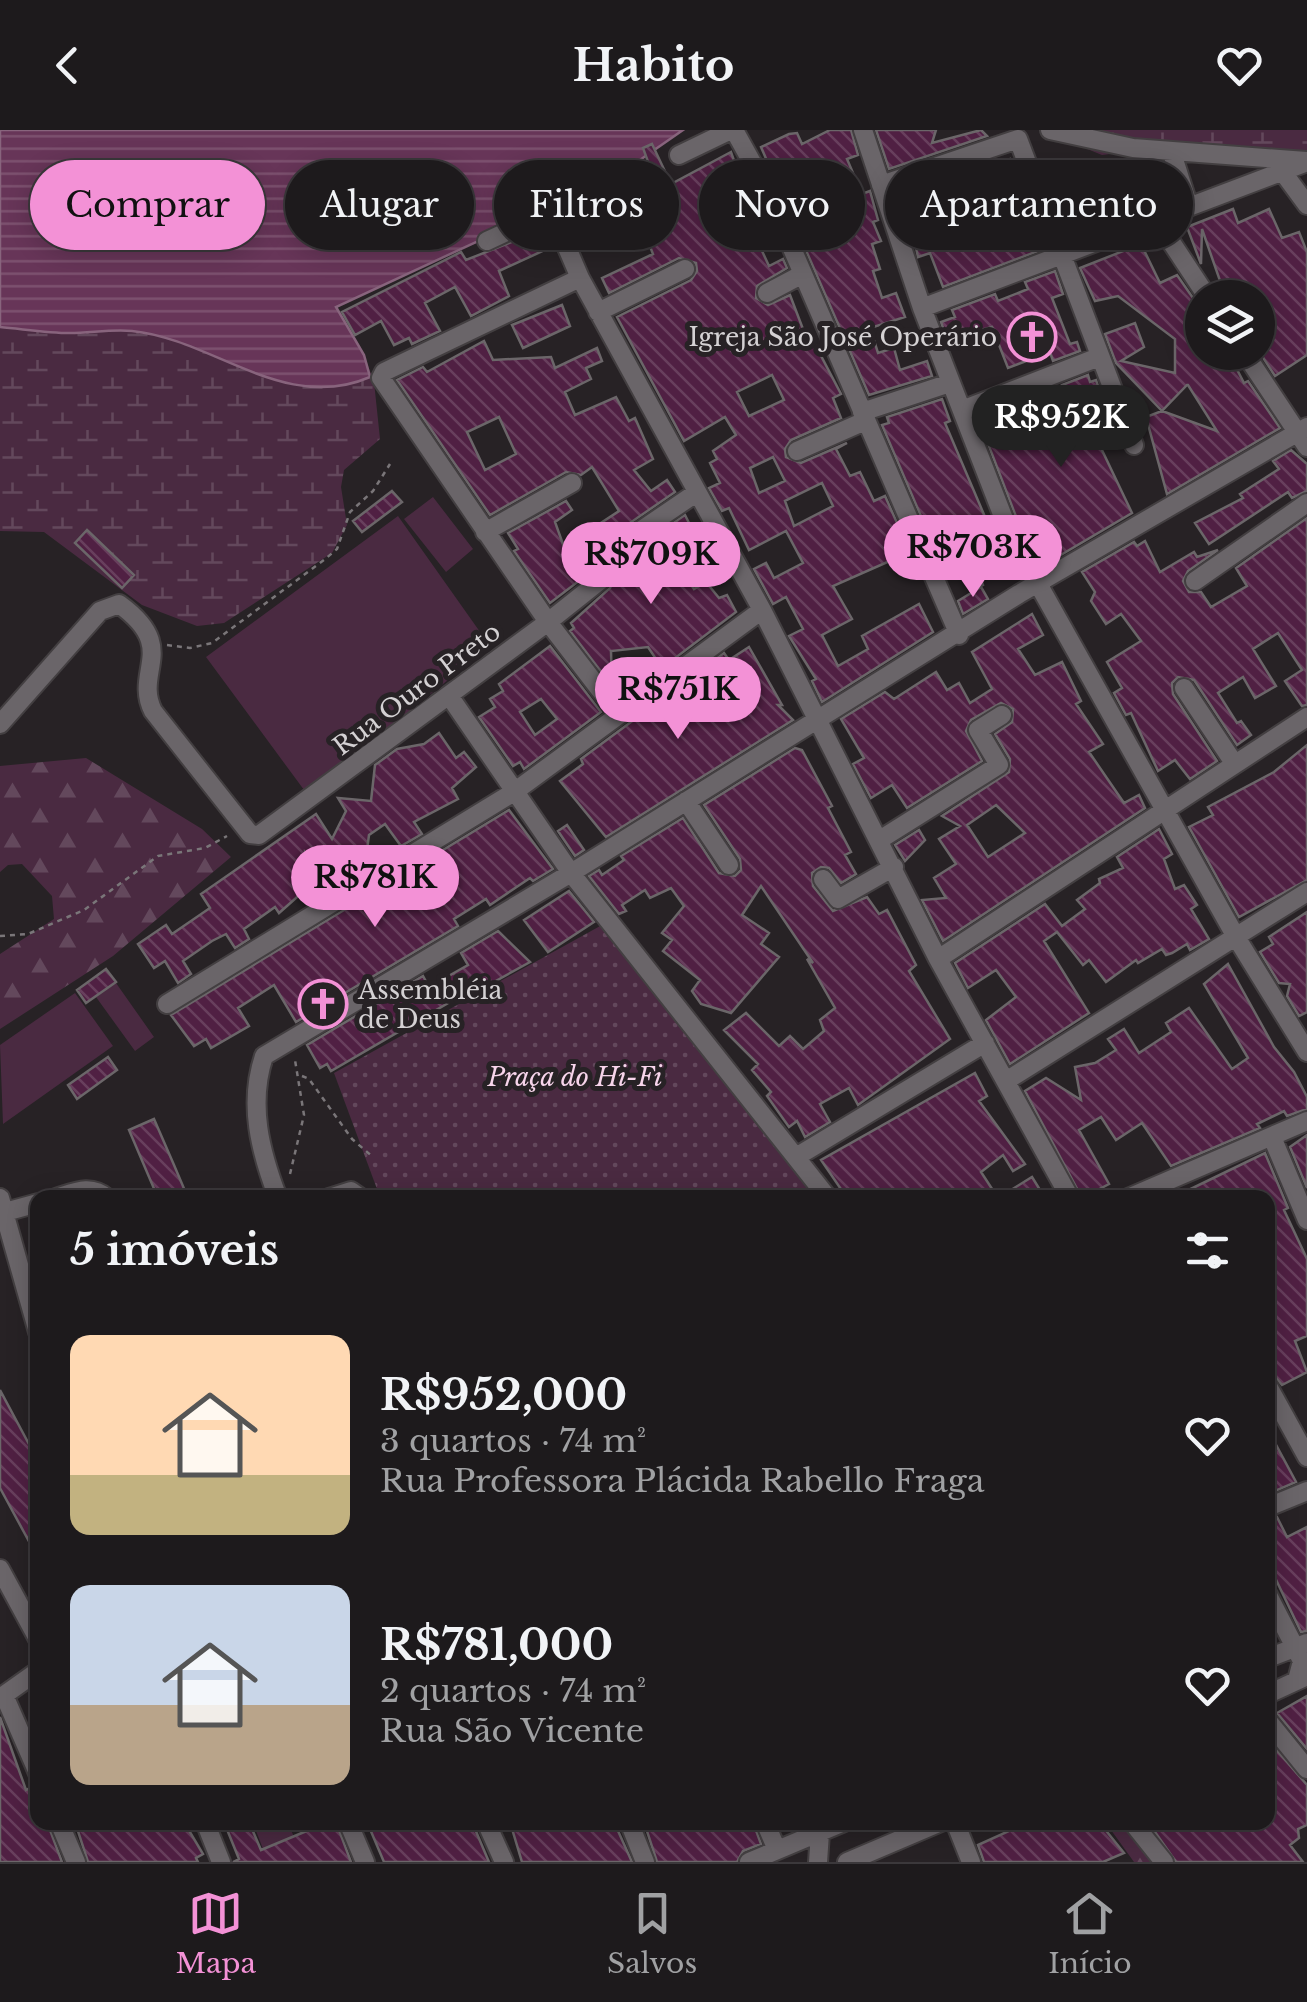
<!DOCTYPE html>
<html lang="pt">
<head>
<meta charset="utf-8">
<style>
	body { margin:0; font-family:"Libre Baskerville",serif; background:#252325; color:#f1f3f6; height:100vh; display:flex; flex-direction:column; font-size:38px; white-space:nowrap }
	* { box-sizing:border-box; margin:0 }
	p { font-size:32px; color:#a0a1a3 }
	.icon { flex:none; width:55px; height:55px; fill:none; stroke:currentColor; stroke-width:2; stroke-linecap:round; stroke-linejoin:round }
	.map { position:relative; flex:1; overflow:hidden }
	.side { position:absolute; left:30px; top:1060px; width:1245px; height:640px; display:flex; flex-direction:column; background:#1d1a1c; border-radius:20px; box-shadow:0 5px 25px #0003,0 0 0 2px #3b383b }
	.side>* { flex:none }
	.hud { position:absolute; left:30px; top:30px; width:1248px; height:90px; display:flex; gap:20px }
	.buttons { position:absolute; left:1185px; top:150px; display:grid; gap:20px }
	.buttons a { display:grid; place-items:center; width:90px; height:90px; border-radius:50%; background:#1d1a1c; box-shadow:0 5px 25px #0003,0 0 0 2px #3b383b; font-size:50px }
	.price { position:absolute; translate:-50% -85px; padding:0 22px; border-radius:35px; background:#f391d6; color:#111; font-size:32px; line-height:65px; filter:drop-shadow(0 2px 5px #0008) }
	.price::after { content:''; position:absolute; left:50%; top:60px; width:30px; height:22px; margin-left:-15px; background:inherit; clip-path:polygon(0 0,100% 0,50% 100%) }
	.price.selected { background:#222; color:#fff }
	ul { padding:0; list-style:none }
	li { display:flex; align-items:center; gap:30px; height:250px; padding:0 40px }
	li span { display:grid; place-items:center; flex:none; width:280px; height:200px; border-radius:20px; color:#555 }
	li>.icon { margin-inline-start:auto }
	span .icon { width:120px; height:120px; fill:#fffc; stroke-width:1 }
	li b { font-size:42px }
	h2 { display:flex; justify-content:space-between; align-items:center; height:120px; padding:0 40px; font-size:42px }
	.chip { padding:0 35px; border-radius:45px; background:#1d1a1c; box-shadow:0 5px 25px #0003,0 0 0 2px #3b383b; font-size:35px; line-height:90px }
	.chip.selected { background:#f391d6; color:#111 }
	header { display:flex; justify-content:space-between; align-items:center; height:130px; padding:0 40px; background:#1d1a1c; font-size:45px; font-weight:700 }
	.tab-bar { display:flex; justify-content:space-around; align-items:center; height:140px; border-top:2px solid #3b383b; background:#1d1a1c; font-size:28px; color:#a0a1a3 }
	.tab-bar a { display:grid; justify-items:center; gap:5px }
	.tab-bar .selected { color:#f391d6 }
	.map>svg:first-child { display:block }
	.grass { fill:#4a2a41 }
	.forest { fill:url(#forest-firs) }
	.wetland { fill:url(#wetland-marsh) }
	.park { fill:url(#park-dots) }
	.water { fill:url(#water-rules); stroke:#88647d; stroke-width:2.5 }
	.building { fill:url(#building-back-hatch); stroke:#6b6669; stroke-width:2.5; fill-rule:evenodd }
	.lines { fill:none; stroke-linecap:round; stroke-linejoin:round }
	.minor-casing { stroke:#433f41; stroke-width:22 }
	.path { stroke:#7a7679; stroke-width:2.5; stroke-dasharray:5 5; stroke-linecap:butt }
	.minor { stroke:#6a6569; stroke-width:18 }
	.labels { text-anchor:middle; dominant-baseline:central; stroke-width:10; stroke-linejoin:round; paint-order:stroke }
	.poi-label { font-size:25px; fill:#d4d1d3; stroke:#272225; text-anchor:end }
	.street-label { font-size:25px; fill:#d4d1d3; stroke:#272225 }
	.park-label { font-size:25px; font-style:italic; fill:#f7d5eb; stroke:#272225 }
</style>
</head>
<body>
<header><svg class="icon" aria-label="back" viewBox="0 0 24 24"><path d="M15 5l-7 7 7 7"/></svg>Habito<svg class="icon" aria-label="heart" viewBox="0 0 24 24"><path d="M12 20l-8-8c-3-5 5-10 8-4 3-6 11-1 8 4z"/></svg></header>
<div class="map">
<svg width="1307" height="1732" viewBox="0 0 1307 1732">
	<defs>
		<pattern id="forest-firs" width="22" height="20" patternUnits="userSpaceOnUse" patternTransform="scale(2.5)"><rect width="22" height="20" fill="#4a2a41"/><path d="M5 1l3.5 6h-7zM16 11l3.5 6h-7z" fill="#63485c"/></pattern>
		<pattern id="wetland-marsh" width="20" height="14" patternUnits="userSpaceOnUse" patternTransform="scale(2.5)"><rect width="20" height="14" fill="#4a2a41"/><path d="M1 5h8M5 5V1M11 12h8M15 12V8" fill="none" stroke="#63485c"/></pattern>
		<pattern id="park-dots" width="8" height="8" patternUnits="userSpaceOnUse" patternTransform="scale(2.5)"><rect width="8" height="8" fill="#4a2a41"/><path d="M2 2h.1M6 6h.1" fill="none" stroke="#63485c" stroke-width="1.8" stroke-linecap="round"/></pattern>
		<pattern id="water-rules" width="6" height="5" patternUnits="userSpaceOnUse" patternTransform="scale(2.5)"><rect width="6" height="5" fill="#673558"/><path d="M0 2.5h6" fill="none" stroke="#7c516f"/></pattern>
		<pattern id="building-back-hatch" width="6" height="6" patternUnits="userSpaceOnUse" patternTransform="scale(2.5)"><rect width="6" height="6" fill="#502043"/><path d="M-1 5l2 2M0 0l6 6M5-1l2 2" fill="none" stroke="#683f5d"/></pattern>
	</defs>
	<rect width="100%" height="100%" fill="#272225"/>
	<path class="grass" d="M433,367L473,419L446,442L404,389Z
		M398,386L490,516L307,664L206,527Z
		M116,853L154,907L135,921L96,867Z
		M75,863L113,916L3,994L0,915Z
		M253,1693H288L294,1707L263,1719Z"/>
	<path class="forest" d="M86,628L202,699L231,727L113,826L0,899V824L54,789L52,766L22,734L8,735L0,742V636Z
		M1106,1693H1127L1160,1732H1134Z"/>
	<path class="wetland" d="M1041,0H1307V24L1289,19L1233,27L1134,21L1102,25Z
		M0,197C23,199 47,203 70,203C90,203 112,199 132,201C213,209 285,284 369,247L364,225L374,252L380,309L344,340L341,357L347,395L332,423L224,493L197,496L142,475L44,402L0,401Z"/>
	<path class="park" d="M602,795L818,1067H380L334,943Z"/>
	<path class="water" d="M0,0H683L614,48L336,177L364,225L370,247C285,284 213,209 132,201C112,199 90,203 70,203C47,203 23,199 0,197Z"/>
	<path class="building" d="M830,0H851L858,25L847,29L862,64L870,61L878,90L873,92L881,111L872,114L880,139L873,141L882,168L896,163L905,187L870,198L878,223L894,218L900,240L927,231L932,246L869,265L761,17L789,4L797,3L802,14ZM823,46L834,70L807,82L797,57Z
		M876,0H936L932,13L981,0L987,6L889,39Z
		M652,14L671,54L731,22L738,42L742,41L748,51L722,68L721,80L733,87L751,78L763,104L756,108L769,136L783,129L787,138L757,156L756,168L768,175L790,165L806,207L810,205L841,264L833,268L841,288L791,310L785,319L786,327L801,333L847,313L836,319L850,346L860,342L874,371L885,366L910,422L833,456L852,489L822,505L838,536L868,519L862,506L919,474L933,502L822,572L812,551L816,549L789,506L803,499L786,467L773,474L754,439L766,433L774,448L803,433L786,401L749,420L729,378L722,381L709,358L720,353L710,333L717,329L713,321L736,305L725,287L684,311L617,187L691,150L697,141L696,133L679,128L609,163L602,148L653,124L639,88L626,94L617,73V64L654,48L643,18ZM772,245L784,270L749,286L737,262ZM773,327L785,351L759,363L750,338ZM822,353L833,376L794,396L785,371Z
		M1010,29L1046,118L943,157L930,123L918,127L906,71L913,69L910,59Z
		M1059,37L1064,49L1087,41L1093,58L1128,48L1141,82L1094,99L1089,88L1067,93L1065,75L1057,78L1044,41Z
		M1233,79L1238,93L1269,79L1282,108L1299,102L1307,122V225L1275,246L1258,220V202L1271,197L1258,168H1226L1202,99L1201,134L1187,97Z
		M537,102L547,119L499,141L509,166L471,186L455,157L425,173L440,201L412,214L409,208L394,215L381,191L355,205L342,182L461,122L466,130Z
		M1141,114L1160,153L1177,145L1202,181V222H1228L1244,253L1248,251L1280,298L1167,364L1146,287L1162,281L1116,233L1105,204L1135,193L1144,217L1121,231L1175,243V209L1118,166L1095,171L1080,138ZM1187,255H1188L1217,301L1162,281Z
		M1055,141L1063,164L1052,168L1070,214L1077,212L1080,221L1053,231L1050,222L1008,238L992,197L947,209L941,192L955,187L952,180L995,164L998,171L1028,159L1025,152Z
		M562,175L570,196L523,218L512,195Z
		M484,211L493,230L551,227L555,238L597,218L602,231L586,238L591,249L565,262L575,285L616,267L629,291L635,288L653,329L634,340L651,361L667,350L675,362L611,406L592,441L550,473L514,421L518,419L508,403L566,371L572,380L555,392L564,417L619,381L592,337L581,345L566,342L490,385L397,250L423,237L427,242ZM499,287L516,324L485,340L467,302Z
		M1088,245L1090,252L1096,250L1116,310L1101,318L1132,383L1042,436L1020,397L982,298L998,292L1003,306L1035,293L1026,274L1064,261L1062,255Z
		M942,269L950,291L945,293L988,394L982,397L994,422L986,427L992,440L980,447L983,455L971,462L960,440L947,447L882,295L889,293L887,287Z
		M1291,320L1307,334V361L1292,368L1288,362L1209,414L1195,393L1243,368L1240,364L1279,339L1273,331Z
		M392,361L402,372L362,402L353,391Z
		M685,385L692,399L668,421L694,459L706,452L719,468L727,465L736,482L662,538L648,517L611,521L612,556L570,501L574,498L571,493L610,458L628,424Z
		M1307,388V575L1302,576L1285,551L1302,540L1278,503L1253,519L1276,556L1255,568L1243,547L1218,563L1237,593L1241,591L1251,605L1237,615L1194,550L1178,547L1172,553L1173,564L1217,631L1190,649L1175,630L1158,641L1131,583L1126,585L1114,563L1122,558L1107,532L1141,511L1121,484L1106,494L1091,471L1095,462L1082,442L1134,412L1137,416L1145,411L1160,442L1194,422L1197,427L1218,420L1188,441L1183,451L1189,462H1201L1211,477L1247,456L1236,438Z
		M87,400L134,445L122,458L75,413Z
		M981,457L988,469L963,484L958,471Z
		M1032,484L1043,505L1018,519L1035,545L1062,532L1081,571L1076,574L1103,614L1089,622L1124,673L1139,665L1145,678L943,811L922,770L946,768L934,748L956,734L939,709L960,696L942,686L1009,642L1010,629L995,604L1012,592L1013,579L1001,573L971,590L966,601L982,631L907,678L892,655L871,668L853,634L864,628L841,589L885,562L894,569L936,542L947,560L959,553L970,573L992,559L972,522ZM996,675L1025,703L988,727L967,695Z
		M550,516L601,582L524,639L520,632L513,636L479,587L495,577L490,569L503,561L499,554ZM541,569L557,589L535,605L520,582Z
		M749,517L782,575H778L793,590L606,707L560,651L583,634L581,629L724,523L729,530Z
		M439,603L456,628L464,622L476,637L452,658L458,669L414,692L422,704L401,716L385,694L369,705L367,720L375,732L363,740L359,734L350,738L324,754L305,723L304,761L279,783L275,777L244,799L249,809L235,818L226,804L212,811L183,831L191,844L178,853L165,831L154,838L138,814L166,795L172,804L210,778L201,764L316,684L332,709L346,681L338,668L371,671L375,635L397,619L424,614Z
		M1307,615V750L1239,787L1189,697L1213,685L1208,677L1274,642Z
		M795,618L802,620L832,676L828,678L851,722L845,725L856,744L841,753L829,738L821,737L812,743L813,756L833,781L867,767L879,784L887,780L916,835L909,841L950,909L858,975L849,958L820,974L830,992L805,1007L797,991L789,997L767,966L771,962L752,940L758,934L724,900L746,883L779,916L790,906L803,919L824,901L820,890L835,878L807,829L813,833L761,756L742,785L769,803L761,814L779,827L731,883L701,874L692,861L700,850L663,821L672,810L662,803L684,776L671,758L650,768L645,760L622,775L626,781L619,784L589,746L599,740L602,745L624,730L621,726L683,688L719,743L735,746L741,740L740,729L704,675Z
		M509,680L553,739L533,751L530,748L490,775L486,769L454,789L458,796L296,892L274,855L238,878L249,896L211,918L206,909L194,916L171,885Z
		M567,695L584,720L575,726L558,701Z
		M1159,699L1172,724L1164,729L1175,759L1184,755L1197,775L1191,779L1209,809L1190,820L1187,814L1172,823L1166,825L1162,819L1138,833L1136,830L1106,852L1089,830L1083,835L1057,802L1044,811L1089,883L1010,934L986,890L1016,867L996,840L968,858L955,833L1045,774L1062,796L1085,779L1077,770L1100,753L1099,749L1123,738L1117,727Z
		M919,700L925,710L905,731L895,715Z
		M569,761L594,792L548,822L524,790Z
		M1307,782V882L1299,886L1287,866L1290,854L1279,853L1260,822L1273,814L1269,807Z
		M498,801L530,832L483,858L481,854L331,941L327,934L320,938L307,915L423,846L429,857L468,835L461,823Z
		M1228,834L1274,917L1294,942L1307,967V979L1287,986L1284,981L1257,994L1260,998L1171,1036L1142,993L1116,1010L1101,987L1079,1000L1109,1054L1082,1068L1025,961L1046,948L1081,970L1075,937L1095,933L1116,920L1108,909L1124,899L1139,923L1171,902L1166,893L1189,878L1232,939L1248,928L1204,854Z
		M106,839L116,852L86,873L77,860Z
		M108,927L117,940L77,969L68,955Z
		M975,943L987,966L979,971L1025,1034L1013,1041L1003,1025L981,1042L998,1068H847L821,1030Z
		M154,989L174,1035L188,1068H158L129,1000Z
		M1307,1005V1058L1290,1017Z
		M1265,1023L1288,1078L1284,1080L1307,1129V1206L1295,1211L1307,1242L1282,1255L1268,1238V1068H1172Z
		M1032,1047L1045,1068H998Z
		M0,1260L38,1331V1428L0,1358Z
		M1268,1300L1296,1352L1268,1364Z
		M1277,1387L1287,1407L1307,1397V1501L1301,1502L1268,1433V1389Z
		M1307,1566V1619L1277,1583Z
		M0,1587L26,1660L33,1657L38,1668V1692H47L62,1732H0Z
		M1268,1610L1307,1655V1695L1298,1699L1299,1708L1290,1715L1303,1732H1176L1148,1692H1268Z
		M75,1692H184L203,1724L196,1728L198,1732H88Z
		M224,1692H249L261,1720L309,1700L307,1696L315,1692H336L351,1732H233L239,1729Z
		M367,1692H472L489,1732H384Z
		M510,1692H614L632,1732H522Z
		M644,1692H753L761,1714L743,1721L737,1732H657Z
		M1018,1692H1099L1124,1723L1103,1732H984L978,1715L1018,1697Z"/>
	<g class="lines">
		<g class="minor-casing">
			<path id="minor" d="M734,0L765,56L959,505
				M863,0L922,178L1009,402L1236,807L1307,922
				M1050,0L1133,18L1306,31
				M1172,23L1189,77
				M679,25L731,0
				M1282,41L1307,75
				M881,55L1018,9L1134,315
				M732,75L765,56
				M1156,89L1208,168
				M487,111L548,83L553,85L580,148L762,480L938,829L1070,1068
				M580,148L384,242L381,248L548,492L617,582
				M767,163L801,145
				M922,178L1307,32
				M598,182L685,139
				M1244,222L1307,317
				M962,280L1099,227
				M862,282L950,253
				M797,321L865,291
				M485,402L572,353
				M1195,451L1307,373
				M1184,558L1234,633
				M450,567L571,743L828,1068
				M0,594L100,481L119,474C180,518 133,541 153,581L250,704L259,705L548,492L602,449L618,416L696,363
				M686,671L729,735
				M881,709L999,635L978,600L1002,585
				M823,749L838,769L894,737
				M938,829L1307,587
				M167,874L514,662L762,480
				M1006,951L1307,762
				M1272,1007L1307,1090
				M796,1027L985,913
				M0,1068L38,1202
				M56,1068C75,1062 91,1054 107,1068
				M278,1068C260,1021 248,974 264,926L571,743L1019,464L1307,297
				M329,1068L351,1061L361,1068
				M1128,1068L1307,991
				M5,1082L38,1073
				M1268,1256L1307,1327
				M1268,1377L1307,1361
				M0,1439L38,1509
				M1268,1465L1302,1531L1297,1550
				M1268,1528L1307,1513
				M1268,1564L1307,1546
				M4,1565L38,1643
				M0,1568L38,1541
				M1268,1591L1307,1639
				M59,1692L76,1732
				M205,1692L221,1732
				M348,1692L365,1732
				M486,1692L504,1732
				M629,1692L645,1732
				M765,1692L777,1720
				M955,1692L971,1732
				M1132,1692L1164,1732
				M749,1732L844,1692
				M818,1732L820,1703
				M847,1732L941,1692"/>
		</g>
		<path class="path" d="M167,515L190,518L212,513L324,430L337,419L350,382L373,361L390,334
			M0,806L28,804L84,780L158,726L205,718L227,706
			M302,946L309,949L352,1009L373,1027
			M290,1044L304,985L295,930
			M861,1699L876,1692"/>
		<use href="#minor" class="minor"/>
	</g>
	<defs>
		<g id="church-ring" transform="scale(2.5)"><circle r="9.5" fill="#272225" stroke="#f391d6" stroke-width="1.5"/><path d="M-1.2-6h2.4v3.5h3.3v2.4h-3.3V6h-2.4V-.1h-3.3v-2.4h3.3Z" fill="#f391d6"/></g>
	</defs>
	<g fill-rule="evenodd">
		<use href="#church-ring" x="1032" y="207"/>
		<use href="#church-ring" x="323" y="874"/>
	</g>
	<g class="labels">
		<g class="poi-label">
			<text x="997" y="207">Igreja São José Operário</text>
			<text x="358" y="860" text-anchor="start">Assembléia<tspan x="358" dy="29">de Deus</tspan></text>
		</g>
		<g class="street-label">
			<text transform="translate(417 559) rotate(-37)">Rua Ouro Preto</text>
		</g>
		<g class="park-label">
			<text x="575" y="947">Praça do Hi-Fi</text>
		</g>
	</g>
</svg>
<div class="buttons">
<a><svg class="icon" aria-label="layers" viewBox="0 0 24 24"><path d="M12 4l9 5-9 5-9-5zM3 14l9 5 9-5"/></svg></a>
</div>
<b class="price selected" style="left:1061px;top:340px">R$952K</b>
<b class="price" style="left:973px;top:470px">R$703K</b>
<b class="price" style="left:651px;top:477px">R$709K</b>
<b class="price" style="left:678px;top:612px">R$751K</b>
<b class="price" style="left:375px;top:800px">R$781K</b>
<div class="hud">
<a class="chip selected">Comprar</a>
<a class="chip">Alugar</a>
<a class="chip">Filtros</a>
<a class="chip">Novo</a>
<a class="chip">Apartamento</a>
</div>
<section class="side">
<h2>5 imóveis<svg class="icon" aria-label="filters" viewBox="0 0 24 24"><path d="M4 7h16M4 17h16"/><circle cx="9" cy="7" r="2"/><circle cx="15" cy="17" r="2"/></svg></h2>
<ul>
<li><span style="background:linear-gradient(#ffd9b3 70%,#c2b280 0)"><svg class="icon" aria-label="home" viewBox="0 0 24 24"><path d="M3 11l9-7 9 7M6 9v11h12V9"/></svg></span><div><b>R$952,000</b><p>3 quartos · 74 m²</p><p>Rua Professora Plácida Rabello Fraga</p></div><svg class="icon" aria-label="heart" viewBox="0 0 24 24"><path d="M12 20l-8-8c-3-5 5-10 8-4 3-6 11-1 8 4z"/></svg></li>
<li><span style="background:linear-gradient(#c9d6e8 60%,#b9a48a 0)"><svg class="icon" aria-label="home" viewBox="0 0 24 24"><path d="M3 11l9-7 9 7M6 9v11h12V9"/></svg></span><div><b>R$781,000</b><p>2 quartos · 74 m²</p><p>Rua São Vicente</p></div><svg class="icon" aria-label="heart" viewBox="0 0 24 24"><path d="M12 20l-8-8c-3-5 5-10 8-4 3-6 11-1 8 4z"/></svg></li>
</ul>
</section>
</div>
<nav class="tab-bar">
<a class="selected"><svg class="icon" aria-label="map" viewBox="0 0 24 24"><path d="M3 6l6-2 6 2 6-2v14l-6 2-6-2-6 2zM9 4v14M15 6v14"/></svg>Mapa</a>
<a><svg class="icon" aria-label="saved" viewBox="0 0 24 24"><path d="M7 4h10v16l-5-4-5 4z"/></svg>Salvos</a>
<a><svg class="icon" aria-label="home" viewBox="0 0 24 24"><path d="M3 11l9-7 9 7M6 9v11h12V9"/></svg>Início</a>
</nav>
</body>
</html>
